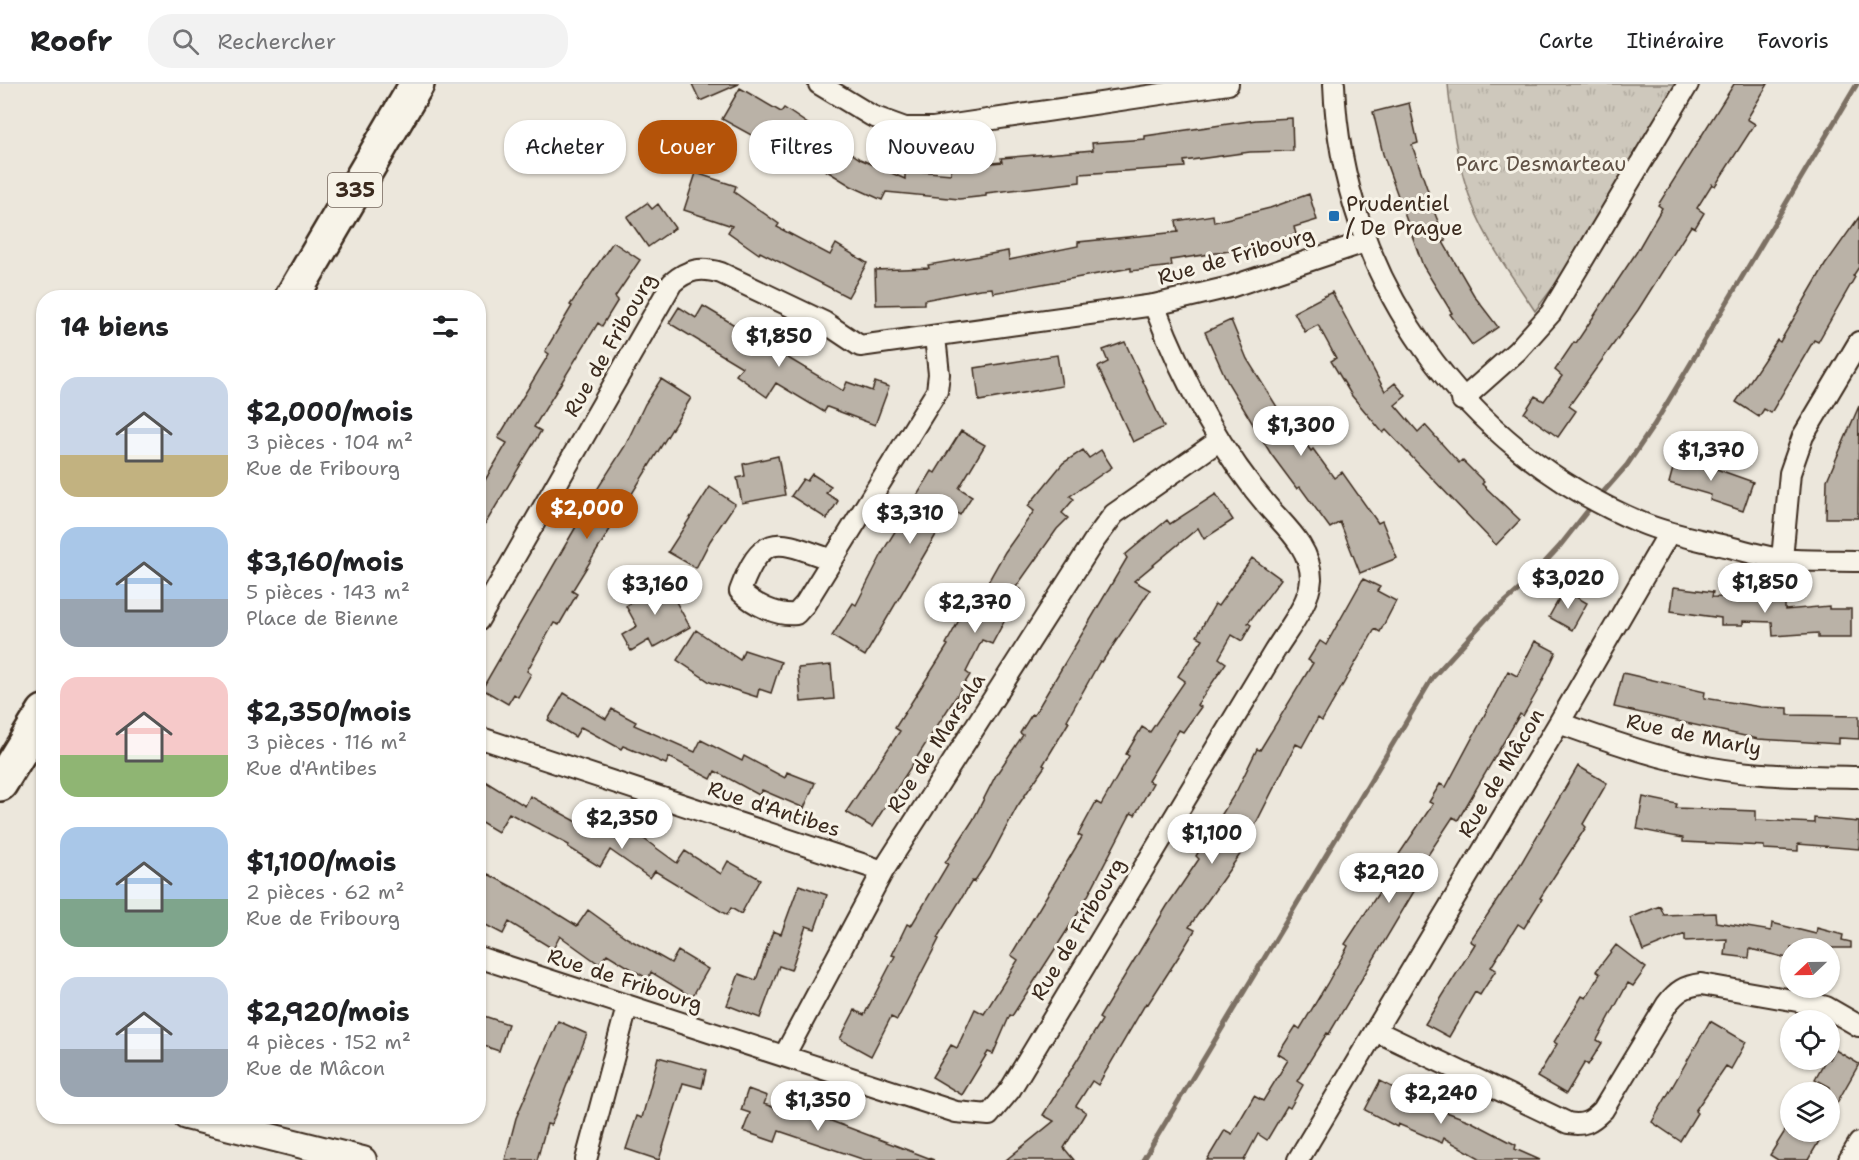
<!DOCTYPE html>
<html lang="fr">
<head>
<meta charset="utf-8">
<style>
	body { margin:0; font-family:"Shantell Sans",sans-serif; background:#f2f2f2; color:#202124; height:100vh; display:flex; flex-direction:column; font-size:22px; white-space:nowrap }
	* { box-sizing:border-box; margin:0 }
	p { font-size:20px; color:#757577 }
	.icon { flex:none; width:33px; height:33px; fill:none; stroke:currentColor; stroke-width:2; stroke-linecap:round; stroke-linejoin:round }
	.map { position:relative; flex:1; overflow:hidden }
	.side { position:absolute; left:36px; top:206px; width:450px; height:834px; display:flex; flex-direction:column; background:#fff; border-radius:24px; box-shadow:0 2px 4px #0004 }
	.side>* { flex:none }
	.top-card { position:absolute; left:504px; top:36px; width:570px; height:54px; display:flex; gap:12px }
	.needle { width:39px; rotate:248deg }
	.tools { position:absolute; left:1780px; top:854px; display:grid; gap:12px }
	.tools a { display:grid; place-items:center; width:60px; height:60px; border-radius:50%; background:#fff; box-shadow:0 2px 4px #0004; font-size:30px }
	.price { position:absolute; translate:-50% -51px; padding:0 14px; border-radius:21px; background:#fff; color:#222; font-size:20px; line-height:39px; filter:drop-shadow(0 2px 3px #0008) }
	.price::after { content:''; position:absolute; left:50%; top:36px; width:18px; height:14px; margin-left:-9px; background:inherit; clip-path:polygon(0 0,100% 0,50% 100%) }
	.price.active { background:#b45309; color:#fff }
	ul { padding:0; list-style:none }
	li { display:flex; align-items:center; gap:18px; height:150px; padding:0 24px }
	li span { display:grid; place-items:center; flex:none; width:168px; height:120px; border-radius:18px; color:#555 }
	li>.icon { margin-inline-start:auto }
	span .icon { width:72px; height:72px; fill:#fffc; stroke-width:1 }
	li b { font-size:26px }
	h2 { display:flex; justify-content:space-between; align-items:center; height:72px; padding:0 24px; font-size:26px }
	.chip { padding:0 21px; border-radius:24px; background:#fff; box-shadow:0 2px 4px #0004; font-size:21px; line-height:54px }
	.chip.active { background:#b45309; color:#fff }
	header { display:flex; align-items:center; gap:36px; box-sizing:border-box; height:84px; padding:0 30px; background:#fff; border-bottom:2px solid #e0e0e0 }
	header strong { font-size:28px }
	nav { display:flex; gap:33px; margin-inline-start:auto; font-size:21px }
	.search { width:420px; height:54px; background:#f2f2f2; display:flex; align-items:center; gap:15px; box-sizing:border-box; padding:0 21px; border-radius:24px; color:#757577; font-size:22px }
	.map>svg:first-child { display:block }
	.park { fill:url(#park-tufts); stroke:#84796d; stroke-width:1.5 }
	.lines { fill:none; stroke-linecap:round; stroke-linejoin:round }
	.stream { stroke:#7c7064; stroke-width:5 }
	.building { fill:#bab2a7; stroke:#3b2a1e; stroke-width:1.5 }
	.minor-casing { stroke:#3b2a1e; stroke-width:24 }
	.tertiary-casing { stroke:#3b2a1e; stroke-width:30 }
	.trunk-casing { stroke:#3b2a1e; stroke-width:38 }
	.minor { stroke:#f7f3e8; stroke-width:20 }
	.tertiary { stroke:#f7f3e8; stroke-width:26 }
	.trunk { stroke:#f7f3e8; stroke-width:33 }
	.poi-dot { fill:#1f6fb2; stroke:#f7f3e8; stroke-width:2 }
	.labels { text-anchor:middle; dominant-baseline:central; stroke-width:6; stroke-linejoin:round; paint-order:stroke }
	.shield { fill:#f7f3e8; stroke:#73665b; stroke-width:1.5 }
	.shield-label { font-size:20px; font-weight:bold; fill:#3b2a1e }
	.park-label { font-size:21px; fill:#605246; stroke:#f7f3e8 }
	.poi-label { font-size:21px; fill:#3b2a1e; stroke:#f7f3e8; text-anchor:start }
	.street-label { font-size:21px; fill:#3b2a1e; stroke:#f7f3e8 }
</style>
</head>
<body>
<header>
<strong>Roofr</strong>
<div class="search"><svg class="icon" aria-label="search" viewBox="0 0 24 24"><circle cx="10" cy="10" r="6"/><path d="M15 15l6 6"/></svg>Rechercher</div>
<nav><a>Carte</a><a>Itinéraire</a><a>Favoris</a></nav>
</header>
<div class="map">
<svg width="1859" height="1076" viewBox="0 0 1859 1076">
	<defs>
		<pattern id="park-tufts" width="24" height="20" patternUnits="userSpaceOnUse" patternTransform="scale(1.5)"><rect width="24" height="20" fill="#cec8bc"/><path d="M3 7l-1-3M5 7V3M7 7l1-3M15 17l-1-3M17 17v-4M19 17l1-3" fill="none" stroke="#b2aca1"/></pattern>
	</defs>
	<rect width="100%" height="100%" fill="#ece7dc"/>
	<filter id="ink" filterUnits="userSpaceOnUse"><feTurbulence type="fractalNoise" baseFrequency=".0167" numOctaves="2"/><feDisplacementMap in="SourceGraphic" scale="12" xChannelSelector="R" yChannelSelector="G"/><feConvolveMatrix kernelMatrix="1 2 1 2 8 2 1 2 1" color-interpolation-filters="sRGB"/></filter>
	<g filter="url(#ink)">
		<path class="park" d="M1448,0H1681L1577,172L1535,227C1510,189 1480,149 1467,105C1456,71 1451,36 1448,0Z"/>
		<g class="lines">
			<path class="stream" d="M1599,413L1627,381L1654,341L1857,0
				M1143,1076L1433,593L1488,533L1522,503L1559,463L1593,420"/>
		</g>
		<path class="building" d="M692,0H739L700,17Z
			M1734,0H1768L1747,35L1755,40L1715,102L1712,100L1697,124L1704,129L1695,144L1691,142L1638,226L1569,322L1576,327L1558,353L1524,329L1535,312L1544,317L1562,292L1555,286L1574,258L1576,259L1636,169L1662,124L1658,121Z
			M740,4L781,28L784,24L860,75L905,95V86L951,90V83L1002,78L1001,74L1093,66L1092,59L1145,55V52L1256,36L1292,34L1293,67L1250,68L1184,77L1185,83L1080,90V98L986,109V112L959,115L886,108L882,116L851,102L798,69L795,75L722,35Z
			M1409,19L1418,59L1412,61L1429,110H1427L1446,157L1443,158L1475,213L1498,243L1472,261L1450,230L1452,229L1423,182L1383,70L1373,28Z
			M678,53L683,69L664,75L659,59Z
			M696,89L736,102L734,108L779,140L777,143L830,171L836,160L867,179L848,213L760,168L759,170L728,148L732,142L684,126Z
			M1309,110L1317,136L1294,143L1296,150L1280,155L1236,166L1171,176L1172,182L1131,187V184L993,209L992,204L980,205L924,216V220L876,221L875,186L929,184L928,181L1008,167L1009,176L1078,162V158L1178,148L1176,137L1213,131L1214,138L1270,124Z
			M647,119L652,125L658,120L675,144L648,163L627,133Z
			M1859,133V183L1853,192L1855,193L1818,258L1814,256L1771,329L1764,325L1759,333L1736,318L1777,256L1780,258L1825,181Z
			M613,158L640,176L615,213L618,216L602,242L598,239L534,343L541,347L478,452V408L507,359L498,354L549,270L545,267L572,222L570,221Z
			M1332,208L1385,307L1395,299L1406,312L1395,321L1418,348L1425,341L1459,379L1462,376L1484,398L1482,400L1520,436L1496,461L1386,346L1383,349L1352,312L1331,277L1336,274L1318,241L1305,248L1294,228Z
			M703,222L743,246L740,251L771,272L775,266L843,307L847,298L872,307L875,298L889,303L875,341L827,323L824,328L776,299L767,313L736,291L742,283L669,239L679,223L696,234Z
			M1231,236L1247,275L1299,358L1303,356L1311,367L1313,365L1334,394L1342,388L1378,439L1382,437L1397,474L1360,489L1340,438L1330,444L1300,403L1297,405L1271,370L1228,299L1205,248Z
			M1125,258L1164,343L1133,358L1098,283L1108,278L1103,266Z
			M1057,271L1062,302L979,317L975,284Z
			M661,295L691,314L572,507L577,510L559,541L554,539L527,587L531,590L518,613L514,610L508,620L482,605L577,441L575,440L625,362L645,320Z
			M1859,322L1858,434H1826L1827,396Z
			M961,347L985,361L959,404L972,412L960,431L952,426L944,437L865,572L832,552L853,519L856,521L886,462L932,387L935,389Z
			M1083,366L1089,374L1101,366L1112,383L1070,412L1074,415L1062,429L1068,434L1057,445L1016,503L1021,506L992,560L982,556L966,588L970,591L872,743L846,728L900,647L895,644L948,561L946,560L964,527L970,530L1005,468L1034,427L1028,422L1063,379Z
			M1677,370L1709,378L1708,382L1753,398L1743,427L1710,416L1711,411L1669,399Z
			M778,372L785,411L742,419L737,394L745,392L743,380Z
			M812,390L831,402L826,409L838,417L827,435L791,412L803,395L807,397Z
			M710,403L735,420L710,457L696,484L668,468Z
			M1216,410L1233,436L1204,455L1198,444L1134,497L1150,506L1102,578L1100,577L1067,636L1069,638L1043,681L1045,682L1017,723L990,774L974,798L972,797L937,854L939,855L897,936L891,933L871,972L840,955L855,926L864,931L895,872L892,871L907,840L911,842L948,780L945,779L973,736L996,691L1023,651L1020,649L1032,630L1034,631L1127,474L1125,471L1167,436L1170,440Z
			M1252,474L1281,495L1248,539L1251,541L1242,557L1232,551L1219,574L1226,579L1197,621L1201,623L1183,648L1179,646L1148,697L1153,699L1135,731L1131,729L1082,823L1012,932L1010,931L993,970L988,968L962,1011L932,993L951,961L957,964L975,925L984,930L1018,876L1011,871L1082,753L1078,751L1096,718L1101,721L1129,672L1126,670L1142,643L1150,648L1185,597L1178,592L1203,555L1197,552L1215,520L1218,522Z
			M660,489L690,543L653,564L649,556L631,567L622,551L637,542L626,522L650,508L644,498Z
			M1363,495L1380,503L1377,507L1396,517L1380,548L1375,545L1322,637L1318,634L1302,663L1296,660L1241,769L1189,843L1195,846L1179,872L1148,920L1146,919L1098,1001L1092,997L1076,1022L1086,1028L1064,1064L1074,1076H1006L1054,1037L1043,1031L1102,936L1099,934L1167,822L1199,775L1196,772L1237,706L1257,665L1260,666L1313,579L1308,576L1320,557L1326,561Z
			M1674,503L1713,508L1712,513L1785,514V526L1829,522V525H1851V554H1818V549L1773,552L1772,538L1743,537V541H1721V534L1671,527Z
			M1564,506L1587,519L1572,546L1549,533Z
			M696,546L740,576L744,566L781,578L771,609L759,605L757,613L710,598L677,576Z
			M1535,557L1556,568L1539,604L1523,632L1520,630L1458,736L1453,733L1422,780L1428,784L1329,950L1327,949L1297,997L1303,1001L1290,1024L1287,1022L1267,1056L1258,1050L1244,1076H1207L1225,1046L1232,1050L1254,1012L1263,1017L1288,976L1278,970L1296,942L1300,945L1327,900L1348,862L1345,860L1389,793L1385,791L1433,720L1429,718L1440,700L1446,703L1508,587L1517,592Z
			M831,581L834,615L801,618L798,584Z
			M1623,589L1705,608L1704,614L1761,623L1788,624V631L1859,632V655L1839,654V660L1758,655L1614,623Z
			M564,609L606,635L612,625L636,638L634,641L695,668L701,656L742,677L744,672L785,694L787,688L815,699L804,724L762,706L759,711L715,687L711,695L669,673L666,680L623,662L621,665L581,643L575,653L548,636Z
			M1578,682L1607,699L1583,740L1586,743L1540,814L1542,815L1524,844L1518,840L1491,883L1496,886L1480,911L1475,908L1449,953L1425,940L1475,860L1470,857L1516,788Z
			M478,693L525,722L530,712L581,740L586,733L626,757L633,747L677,779L685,767L721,790L728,777L760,795L741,830L731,824L727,831L655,787L650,794L610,766L600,783L568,763L569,761L509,729L498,748L478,736Z
			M1643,713L1677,720L1676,724L1756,727V736L1814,739V734L1859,738V765L1798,760V767L1764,765V762L1683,758V754L1637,745Z
			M488,790L524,809L577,842L588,826L627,854L671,879L678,867L708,885L692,913L651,888L648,895L607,870L599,880L560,852L553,865L509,838L503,850L478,837V808Z
			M799,801L827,811L815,845L806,842L791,886L779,882L760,934L727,921L739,890L756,896L773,847L781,850Z
			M1660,822L1664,831L1715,829L1716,838L1771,847L1772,839L1816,850L1817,844L1843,851L1842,856L1851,858V864H1791V875L1750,865L1749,874L1725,871L1727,855L1685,857V850L1643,867L1630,834Z
			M1616,861L1646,884L1633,902L1628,899L1597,956L1602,959L1588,981L1585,978L1566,1010L1537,993L1557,960L1554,958L1582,912L1586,914L1600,890L1596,887Z
			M478,930L508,940L499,967L478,960Z
			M558,937L587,950L551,1041L547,1040L537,1076H505L516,1034Z
			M1710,937L1746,958L1731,985L1726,982L1695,1027L1697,1029L1680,1057L1652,1038Z
			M1832,964L1859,980L1830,1031V1003L1815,995L1826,975H1830Z
			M658,973L706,986L702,1004L683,999L659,1076L626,1065L637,1032L642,1034Z
			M1380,997L1423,1019L1470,1037L1516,1061L1515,1065L1540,1076H1483L1444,1054L1442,1059L1398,1040L1397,1043L1365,1026Z
			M748,1005L767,1012L764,1020L795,1031L797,1024L934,1076H865L779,1047L775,1058L743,1047L750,1029L741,1026Z
			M1785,1047H1825L1808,1076H1778L1770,1071Z"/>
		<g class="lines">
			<g class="minor-casing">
				<path id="minor" d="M819,0L872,32L905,44H933L1228,0
					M1334,0C1341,193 1464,365 1642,439C1668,450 1697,455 1725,462C1743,466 1763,473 1782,475C1807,478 1834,476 1859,477
					M1462,316L1517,267L1551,229L1688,0
					M1782,475L1790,389L1803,352L1859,258
					M832,476C780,458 763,444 740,507C754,521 777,532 796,530L805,520L937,307L939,290L935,253
					M478,537L672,199C688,185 701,183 721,189L824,238L860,262L1154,221L1230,203L1365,158
					M1559,639C1625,663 1692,686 1763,690C1795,693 1827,692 1859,693
					M478,653L883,787
					M478,873L956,1028L989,1031L1010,1006L1274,568C1286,548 1310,519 1311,495C1311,466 1289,446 1271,426C1219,366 1182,294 1154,221
					M1376,947L1568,1039C1584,1042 1591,1038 1603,1026L1667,920C1677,907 1685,902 1701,900L1815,920L1826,923L1859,942
					M784,972L883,787L1094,457L1114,430L1220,356
					M586,1076L627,923
					M1298,1076L1559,639L1669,449
					M1849,1076L1859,1059"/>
			</g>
			<g class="tertiary-casing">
				<path id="tertiary" d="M186,1032L363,1076"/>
			</g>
			<g class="trunk-casing">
				<path id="trunk" d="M292,213L417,0
					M0,700L44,628"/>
			</g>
			<use href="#minor" class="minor"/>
			<use href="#tertiary" class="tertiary"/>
			<use href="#trunk" class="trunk"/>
		</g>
	</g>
	<rect class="poi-dot" x="1328" y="126" width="12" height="12" rx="3"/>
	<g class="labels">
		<rect class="shield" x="328" y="89" width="54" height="34" rx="4.5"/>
		<g class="shield-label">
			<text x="355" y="106">335</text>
		</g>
		<g class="park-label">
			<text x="1541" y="80">Parc Desmarteau</text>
		</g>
		<g class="poi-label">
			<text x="1346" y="120">Prudentiel<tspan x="1346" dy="24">/ De Prague</tspan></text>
		</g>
		<g class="street-label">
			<text transform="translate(1236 172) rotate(-16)">Rue de Fribourg</text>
			<text transform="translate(610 261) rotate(-60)">Rue de Fribourg</text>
			<text transform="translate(1694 651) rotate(12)">Rue de Marly</text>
			<text transform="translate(936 659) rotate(-57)">Rue de Marsala</text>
			<text transform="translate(1501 689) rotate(-59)">Rue de Mâcon</text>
			<text transform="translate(774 725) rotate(18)">Rue d'Antibes</text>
			<text transform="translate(1078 845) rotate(-59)">Rue de Fribourg</text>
			<text transform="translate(625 896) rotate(18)">Rue de Fribourg</text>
		</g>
	</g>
</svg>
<div class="tools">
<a><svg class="needle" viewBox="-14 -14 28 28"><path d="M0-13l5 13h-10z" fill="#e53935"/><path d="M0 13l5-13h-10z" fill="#757577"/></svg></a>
<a><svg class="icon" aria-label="locate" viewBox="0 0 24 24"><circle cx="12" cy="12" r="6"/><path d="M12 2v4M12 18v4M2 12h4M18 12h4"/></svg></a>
<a><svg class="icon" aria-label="layers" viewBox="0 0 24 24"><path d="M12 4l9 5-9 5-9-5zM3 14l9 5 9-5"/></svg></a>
</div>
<b class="price" style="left:779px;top:284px">$1,850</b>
<b class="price" style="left:1301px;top:373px">$1,300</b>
<b class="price" style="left:1711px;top:398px">$1,370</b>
<b class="price active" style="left:587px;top:456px">$2,000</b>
<b class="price" style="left:910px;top:461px">$3,310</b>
<b class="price" style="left:1568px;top:526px">$3,020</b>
<b class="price" style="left:1765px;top:530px">$1,850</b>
<b class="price" style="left:655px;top:532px">$3,160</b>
<b class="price" style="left:975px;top:550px">$2,370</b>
<b class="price" style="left:622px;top:766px">$2,350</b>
<b class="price" style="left:1212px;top:781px">$1,100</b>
<b class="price" style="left:1389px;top:820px">$2,920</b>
<b class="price" style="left:1441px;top:1041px">$2,240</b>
<b class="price" style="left:818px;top:1048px">$1,350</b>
<div class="top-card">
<a class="chip">Acheter</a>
<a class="chip active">Louer</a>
<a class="chip">Filtres</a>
<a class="chip">Nouveau</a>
</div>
<section class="side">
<h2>14 biens<svg class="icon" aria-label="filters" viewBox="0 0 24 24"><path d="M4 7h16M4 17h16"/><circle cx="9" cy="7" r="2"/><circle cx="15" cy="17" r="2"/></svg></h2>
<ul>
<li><span style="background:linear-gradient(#c9d6e8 65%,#c2b280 0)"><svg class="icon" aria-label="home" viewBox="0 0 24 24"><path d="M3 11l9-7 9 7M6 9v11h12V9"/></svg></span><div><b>$2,000/mois</b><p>3 pièces · 104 m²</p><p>Rue de Fribourg</p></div></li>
<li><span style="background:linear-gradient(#a9c7e8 60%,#9aa5b1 0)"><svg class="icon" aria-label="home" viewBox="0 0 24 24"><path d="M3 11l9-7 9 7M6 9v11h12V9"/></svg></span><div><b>$3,160/mois</b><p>5 pièces · 143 m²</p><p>Place de Bienne</p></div></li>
<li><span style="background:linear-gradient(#f6c9c9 65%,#8fb573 0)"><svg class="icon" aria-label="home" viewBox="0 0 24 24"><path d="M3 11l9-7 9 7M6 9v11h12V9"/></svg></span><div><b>$2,350/mois</b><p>3 pièces · 116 m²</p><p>Rue d'Antibes</p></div></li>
<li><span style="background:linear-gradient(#a9c7e8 60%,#7fa58c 0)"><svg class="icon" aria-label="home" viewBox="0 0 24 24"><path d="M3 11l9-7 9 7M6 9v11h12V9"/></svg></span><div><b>$1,100/mois</b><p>2 pièces · 62 m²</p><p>Rue de Fribourg</p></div></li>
<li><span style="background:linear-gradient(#c9d6e8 60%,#9aa5b1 0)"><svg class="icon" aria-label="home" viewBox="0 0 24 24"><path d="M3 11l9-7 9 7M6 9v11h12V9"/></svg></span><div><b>$2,920/mois</b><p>4 pièces · 152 m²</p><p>Rue de Mâcon</p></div></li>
</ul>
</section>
</div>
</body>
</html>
